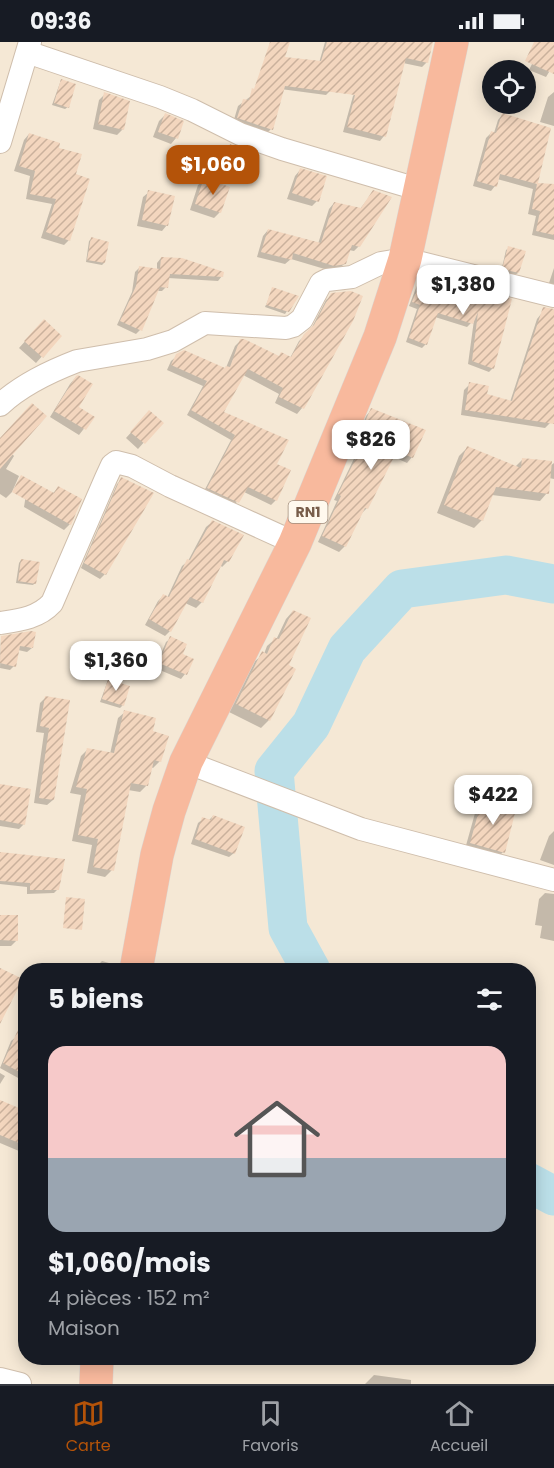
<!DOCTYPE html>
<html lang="fr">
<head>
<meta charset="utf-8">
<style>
	body { margin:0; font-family:Poppins,sans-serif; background:#242831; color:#f1f3f6; height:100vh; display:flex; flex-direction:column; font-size:22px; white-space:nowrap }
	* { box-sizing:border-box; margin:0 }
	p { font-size:20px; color:#9ea1a6 }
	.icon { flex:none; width:33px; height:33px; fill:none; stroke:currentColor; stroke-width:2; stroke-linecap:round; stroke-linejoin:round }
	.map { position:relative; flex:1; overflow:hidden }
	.panel { position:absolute; left:18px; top:921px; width:518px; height:402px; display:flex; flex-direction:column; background:#171b24; border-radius:24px; box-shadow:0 3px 15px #0003 }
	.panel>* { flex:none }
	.buttons { position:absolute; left:482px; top:18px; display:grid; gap:12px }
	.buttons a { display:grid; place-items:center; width:54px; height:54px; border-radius:50%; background:#171b24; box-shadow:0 3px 15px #0003; font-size:30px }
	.price { position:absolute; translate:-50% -51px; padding:0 14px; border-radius:12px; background:#fff; color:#222; font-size:20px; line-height:39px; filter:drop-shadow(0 2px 3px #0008) }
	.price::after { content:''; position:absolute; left:50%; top:36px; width:18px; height:14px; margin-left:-9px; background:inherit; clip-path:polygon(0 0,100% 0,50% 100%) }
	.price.current { background:#b45309; color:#fff }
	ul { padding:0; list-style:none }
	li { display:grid; align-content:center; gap:12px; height:318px; padding:0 30px }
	li span { display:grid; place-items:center; height:186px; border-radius:18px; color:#555 }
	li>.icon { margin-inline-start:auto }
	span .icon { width:108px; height:108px; fill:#fffc; stroke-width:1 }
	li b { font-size:26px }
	h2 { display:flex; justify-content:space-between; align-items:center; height:72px; padding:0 30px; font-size:26px }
	.status { display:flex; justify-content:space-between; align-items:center; height:42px; padding:0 30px; background:#171b24; direction:ltr }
	.status svg { height:16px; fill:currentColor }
	.tabs { display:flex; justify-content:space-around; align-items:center; height:84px; border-top:2px solid #363941; background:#171b24; font-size:16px; color:#9ea1a6 }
	.tabs a { display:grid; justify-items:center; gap:3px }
	.tabs .current { color:#b45309 }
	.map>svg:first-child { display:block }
	.residential { fill:#f5e8d5; fill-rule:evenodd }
	.shadow { fill:#0003 }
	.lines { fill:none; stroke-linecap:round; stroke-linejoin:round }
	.river { stroke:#bbdfe8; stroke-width:39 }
	.building { fill:url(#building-hatch) }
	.street-casing { stroke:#cfbeac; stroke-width:24 }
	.highway-casing { stroke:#dcd5d0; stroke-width:34 }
	.street { stroke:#fff; stroke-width:22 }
	.highway { stroke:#f8b99d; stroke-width:33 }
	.labels { text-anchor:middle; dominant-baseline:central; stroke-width:4.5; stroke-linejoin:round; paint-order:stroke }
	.shield { fill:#fff9ee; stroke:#a08c7b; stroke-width:1.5 }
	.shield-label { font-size:14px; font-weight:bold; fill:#785d4a }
</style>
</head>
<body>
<div class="status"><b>09:36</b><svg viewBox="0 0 49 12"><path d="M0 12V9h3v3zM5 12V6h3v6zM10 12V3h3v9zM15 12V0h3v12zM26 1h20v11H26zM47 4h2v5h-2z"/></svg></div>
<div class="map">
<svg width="554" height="1342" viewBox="0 0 554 1342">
	<defs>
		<pattern id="building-hatch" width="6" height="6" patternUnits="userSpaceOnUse" patternTransform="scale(1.5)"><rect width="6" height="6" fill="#f3d6be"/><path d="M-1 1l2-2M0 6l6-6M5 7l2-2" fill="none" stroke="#cab19c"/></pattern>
	</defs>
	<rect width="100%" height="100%" fill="#fdf6e7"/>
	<path class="residential" d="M0,0H554V1342H0ZM492,28H525V62H492ZM26,928H528V1316H26Z"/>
	<path class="shadow" d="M325,0H345L330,49L326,53L273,46L319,21Z
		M377,0H421L427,20L422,25L403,21L384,94L380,99L343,90L353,54L357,49Z
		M543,0H554V22L546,35L529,28Z
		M61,38L68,65L65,67L52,63Z
		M554,50V84L540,80L548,55Z
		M105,52L123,87L117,93L93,87L99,58Z
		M251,54L271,87L266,92L233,81L238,64Z
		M165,73L176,96L171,102L153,95L159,79Z
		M502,73L549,87L536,142L554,146V198L532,193L536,174L528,172L533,147L497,137L495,144L491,149L473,144L486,96L491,91H494L498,78Z
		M29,92L57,107L74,133L69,198L64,203L41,196L52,162L26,157L30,134L14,129L24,98Z
		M231,104L245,129L242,132L222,124Z
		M300,128L317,159L312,164L287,157L295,134Z
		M204,138L220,170L214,176L190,168L198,143Z
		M149,150L167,183L162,189L137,184L143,155Z
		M373,150L359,204L354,209L349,208L345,221L339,227L328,228L291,217L285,222L257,215L263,194L268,188L318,202L329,167L334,161L360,167Z
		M92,196L104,221L102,223L86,220L89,199Z
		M509,206L518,231L515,233L501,230L506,208Z
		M161,216L222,234L218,239L168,236L166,245L162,249H157L140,288L136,292L117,283L132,250L135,230L139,226L157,228V221Z
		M554,226V247L548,244Z
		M422,237L510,258L493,326L489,330L468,322L474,278L467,285L435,275L426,302L422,306L406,300L417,267L409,264L418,241Z
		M273,247L287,269L285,272L265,265Z
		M332,253L351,278L302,366L297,372L275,361L279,352L243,333L222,371L276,458L271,463L244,450L233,465L203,451L231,398L187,373L203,344L167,328L171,319L177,314L225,328L235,304L241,298L278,315L290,316L299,299L310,289L326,258Z
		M545,267L554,268V380L550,381L545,386L461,373L464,348L469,343L486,353L510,360L537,277Z
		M38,285L60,294L36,321L19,306Z
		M76,335L77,365L93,375L79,393L50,375L70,342Z
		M371,368L412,415L407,421L392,414L367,466L361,472L345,504L339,510L318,500L337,459L334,458L364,396L358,393L366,374Z
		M144,376L161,381L138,407L126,396Z
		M0,398L14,414L6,427L19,434L12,450L6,456L0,452Z
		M467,406L515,425L523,417L550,424L554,421V437L549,436L547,451L540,459L492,453L482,478L474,486L437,471L459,414Z
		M122,437L152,451L105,532L100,537L81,526L117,442Z
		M27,446L52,452L58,446L70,482L64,488L24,465Z
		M212,480L228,519L222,525L220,523L202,560L196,566L185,561L170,589L165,594L145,583L158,559L163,554L167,556L182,524L188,519L206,485Z
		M21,518L35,541L33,543L16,541L19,521Z
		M293,569L287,624L269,678L261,686L229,670L255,619L264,612L267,604L275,597L276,598L286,577Z
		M1,596L32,606L27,610L18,608L14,624L10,628L0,626Z
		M171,596L181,613L192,618L185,632L181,637L155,626L166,600Z
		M108,638L123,663L120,666L100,660Z
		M46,655L68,659L53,758L47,763L34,761L44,691L36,690L40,661Z
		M125,670L151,690L160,719L153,726L151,725L146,744L140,750L128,748L112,828L105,835L87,831L92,803L72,799L81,753L70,751L81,714L88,707L110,712L118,676Z
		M0,744L24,782L19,787L0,784Z
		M482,759L503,810L498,815L465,807L477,764Z
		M213,774L234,811L229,815L191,802L198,781L203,777L208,779Z
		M554,789V823L540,818L549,794Z
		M0,811L58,847L54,851L27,852V845L0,842Z
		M545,851L554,852V899L540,896L542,884L535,883L539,857Z
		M0,875L17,898L11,904H0Z
		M102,919L116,923L115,928H97L98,923Z
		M16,995L26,999V1032L20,1037L0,1026L11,999Z
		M0,1031L5,1034L0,1042Z
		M26,1071V1112L0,1101V1087Z
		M374,1333L411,1338V1342H365Z"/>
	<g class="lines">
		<path class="river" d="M311,928L288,886L274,729L311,683L347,607L402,547L506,533L554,542
			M528,1140L554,1154"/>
	</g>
	<path class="building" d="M270,0H290L285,15L321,19L327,0H433L428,21L406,16L386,95L347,85L355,53L285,44L273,88L237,76L243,57L249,58L252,46L254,47Z
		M534,0H554V32L525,19Z
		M61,37L76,42L69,66L54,61Z
		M104,50L130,59L124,88L98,82Z
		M165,71L184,79L178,97L158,90Z
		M502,71L551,86L538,141L554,142V193L536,189L540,169L532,167L537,142L500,132L497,145L477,139L491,89L496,91Z
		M29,91L60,101L59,106L82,112L76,132L90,137L70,199L46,190L56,157L30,152L35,129L19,124Z
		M230,102L253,111L246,130L223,121Z
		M300,126L327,134L319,160L292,151Z
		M204,136L230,145L221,171L195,162Z
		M148,148L175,154L168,184L142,178Z
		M373,148L392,155L360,205L352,203L346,222L334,224L293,211L292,218L261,210L268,187L321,201L334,160L361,166Z
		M91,195L109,200L105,221L87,218Z
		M508,204L526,209L519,231L502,227Z
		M161,215L182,216L224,230L223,235L170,232L168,246L160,245L142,289L120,279L136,244L139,224L160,227Z
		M422,235L512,257L494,327L472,319L478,270L473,282L438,271L427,303L409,296L420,263L412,260Z
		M272,245L299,254L289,270L266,263Z
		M351,249L363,254L353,279L304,367L279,355L283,346L248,327L224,370L289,398L277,422L291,428L277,459L248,445L239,461L207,446L235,393L191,368L207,339L171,323L176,312L184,308L225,326L226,324L230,325L240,297H244L279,314L281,310L291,315L304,292L314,283L331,251Z
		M543,265L554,267V382L465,368L469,340L489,344L487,352L512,359Z
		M44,277L62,294L43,316L24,299Z
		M78,333L93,342L79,365L95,375L86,388L54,369L76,334Z
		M32,361L47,374L0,427V396Z
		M371,366L426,388L413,416L397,409L368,467L365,466L346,505L322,494L341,454L338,452L369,390L362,387Z
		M149,368L164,381L145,402L130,390Z
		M467,404L521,426L522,416L552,419L549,452L496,445L483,479L444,463Z
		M21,433L54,451L58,444L82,457L71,483L12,450Z
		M121,435L154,451L106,533L84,521Z
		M212,478L244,493L229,520L224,518L203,561L190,555L171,590L149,577L163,552L169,555L187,517L190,518Z
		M21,517L40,520L36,542L18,539Z
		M293,568L311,576L289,623L296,627L270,679L236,662L262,609L267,612L274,595L279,597Z
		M31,589L36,590L33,606L20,604L16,625L0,621L1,594Z
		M170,594L187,602L183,612L194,617L187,633L159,621Z
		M108,637L130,644L124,664L102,657Z
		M45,654L70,658L54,758L39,756L49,686L40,684Z
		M124,668L156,676L153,689L169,694L161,720L154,718L148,744L131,741L114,829L93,825L98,797L78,793L87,747L76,745L87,706L114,711Z
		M0,742L31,747L25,783L0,778Z
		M482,757L516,767L505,811L470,801Z
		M213,773L245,785L235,812L195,797L202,775L211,778Z
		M0,810L65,817L59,848H30V841L0,839Z
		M66,855L85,857L82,888L63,886Z
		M0,873H18V899L0,898Z
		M0,926L23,937L0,982Z
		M26,970V987L25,1033L3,1021Z
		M0,1058L26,1069V1104L0,1093Z"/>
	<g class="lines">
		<g class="street-casing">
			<path id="street" d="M27,10L160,55L192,68L240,92L282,107L421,148
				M0,100L30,0
				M0,363C20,344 51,329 77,319L147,307L173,299L205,281L286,286L293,284L302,277L321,241L327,238L352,235L381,221L405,217L554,254
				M0,581C20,578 38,576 52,561L106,436L112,423L116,420L132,424L170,444L295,501
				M186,720L361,787L554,838
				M0,1337L20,1342"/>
		</g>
		<g class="highway-casing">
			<path id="highway" d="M136,928L157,813L169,769L186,720L295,501L380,295L405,217L452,0
				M96,1342L97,1316"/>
		</g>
		<use href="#street" class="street"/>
		<use href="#highway" class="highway"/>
	</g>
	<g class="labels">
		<rect class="shield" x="288.5" y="459" width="39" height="22" rx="4.5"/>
		<g class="shield-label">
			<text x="308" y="470">RN1</text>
		</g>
	</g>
</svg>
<div class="buttons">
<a><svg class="icon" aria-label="locate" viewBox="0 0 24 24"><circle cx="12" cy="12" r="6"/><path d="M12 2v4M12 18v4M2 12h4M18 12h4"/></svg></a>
</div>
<b class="price current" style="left:213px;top:154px">$1,060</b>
<b class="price" style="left:463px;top:274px">$1,380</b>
<b class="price" style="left:371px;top:429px">$826</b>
<b class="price" style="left:116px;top:650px">$1,360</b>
<b class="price" style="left:493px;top:784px">$422</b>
<section class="panel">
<h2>5 biens<svg class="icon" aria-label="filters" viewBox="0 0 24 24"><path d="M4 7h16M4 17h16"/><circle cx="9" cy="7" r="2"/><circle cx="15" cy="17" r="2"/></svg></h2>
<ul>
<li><span style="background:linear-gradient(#f6c9c9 60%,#9aa5b1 0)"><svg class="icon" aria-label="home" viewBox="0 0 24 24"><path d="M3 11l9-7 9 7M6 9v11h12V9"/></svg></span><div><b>$1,060/mois</b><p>4 pièces · 152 m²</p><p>Maison</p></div></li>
</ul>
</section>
</div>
<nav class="tabs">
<a class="current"><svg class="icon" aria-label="map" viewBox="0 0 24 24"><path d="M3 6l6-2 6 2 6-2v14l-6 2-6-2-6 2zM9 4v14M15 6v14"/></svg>Carte</a>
<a><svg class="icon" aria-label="saved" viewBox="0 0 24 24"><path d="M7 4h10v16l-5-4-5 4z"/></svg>Favoris</a>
<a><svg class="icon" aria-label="home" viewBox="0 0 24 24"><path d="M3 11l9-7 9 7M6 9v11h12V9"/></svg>Accueil</a>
</nav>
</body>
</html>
